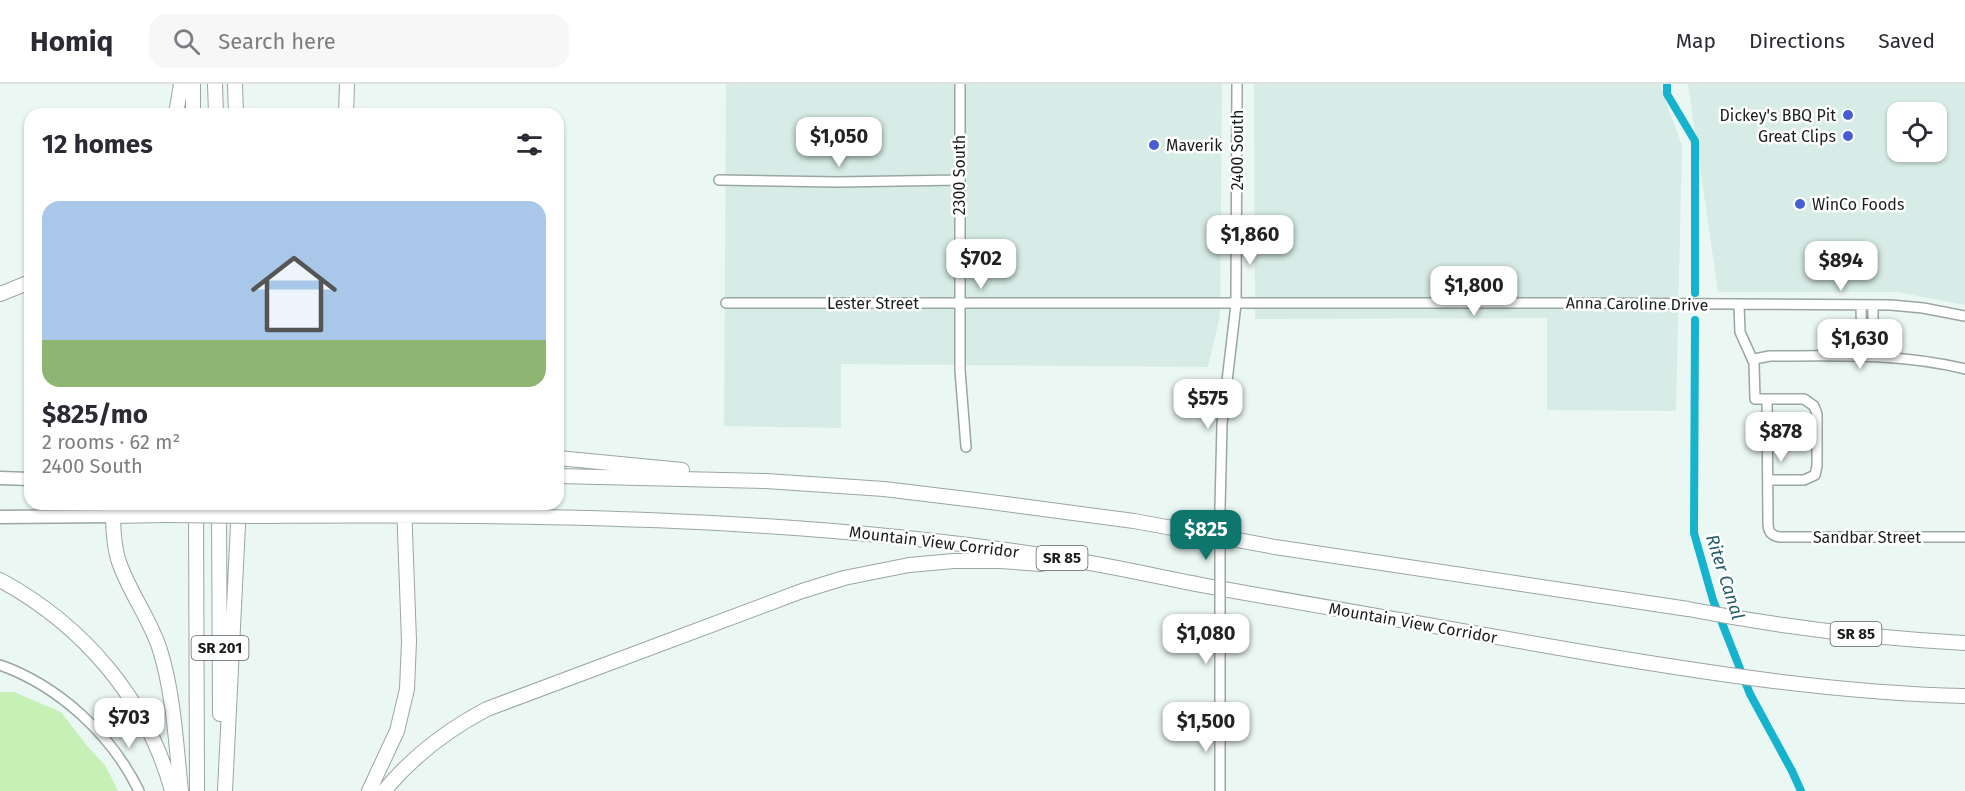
<!DOCTYPE html>
<html lang="en">
<head>
<meta charset="utf-8">
<style>
	body { margin:0; font-family:"Fira Sans",sans-serif; background:#f7f7f7; color:#2b2b33; height:100vh; display:flex; flex-direction:column; font-size:22px; white-space:nowrap }
	* { box-sizing:border-box; margin:0 }
	p { font-size:20px; color:#7c7c81 }
	.icon { flex:none; width:33px; height:33px; fill:none; stroke:currentColor; stroke-width:2; stroke-linecap:round; stroke-linejoin:round }
	.map { position:relative; flex:1; overflow:hidden }
	.details { position:absolute; left:24px; top:24px; width:540px; height:402px; display:flex; flex-direction:column; background:#fff; border-radius:18px; box-shadow:0 2px 4px #0004 }
	.details>* { flex:none }
	.fabs { position:absolute; left:1887px; top:18px; display:grid; gap:12px }
	.fabs a { display:grid; place-items:center; width:60px; height:60px; border-radius:12px; background:#fff; box-shadow:0 2px 4px #0004; font-size:30px }
	.price { position:absolute; translate:-50% -51px; padding:0 14px; border-radius:12px; background:#fff; color:#222; font-size:20px; line-height:39px; filter:drop-shadow(0 2px 3px #0008) }
	.price::after { content:''; position:absolute; left:50%; top:36px; width:18px; height:14px; margin-left:-9px; background:inherit; clip-path:polygon(0 0,100% 0,50% 100%) }
	.price.current { background:#0f766e; color:#fff }
	ul { padding:0; list-style:none }
	li { display:grid; align-content:center; gap:12px; height:318px; padding:0 18px }
	li span { display:grid; place-items:center; height:186px; border-radius:18px; color:#555 }
	li>.icon { margin-inline-start:auto }
	span .icon { width:108px; height:108px; fill:#fffc; stroke-width:1 }
	li b { font-size:26px }
	h2 { display:flex; justify-content:space-between; align-items:center; height:72px; padding:0 18px; font-size:26px }
	header { display:flex; align-items:center; gap:36px; box-sizing:border-box; height:84px; padding:0 30px; background:#fff; border-bottom:2px solid #e1e1e2 }
	header strong { font-size:28px }
	nav { display:flex; gap:33px; margin-inline-start:auto; font-size:21px }
	.search { width:420px; height:54px; background:#f7f7f7; display:flex; align-items:center; gap:15px; box-sizing:border-box; padding:0 21px; border-radius:18px; color:#7c7c81; font-size:22px }
	.map>svg:first-child { display:block }
	.built { fill:#d7ece6; fill-rule:evenodd }
	.green { fill:#c7f0b7 }
	.lines { fill:none; stroke-linecap:round; stroke-linejoin:round }
	.canal { stroke:#15b3ce; stroke-width:8 }
	.minor-casing { stroke:#9aa6a2; stroke-width:12 }
	.major-casing { stroke:#9aa6a2; stroke-width:15 }
	.highway-casing { stroke:#9aa6a2; stroke-width:16 }
	.minor { stroke:#fff; stroke-width:9 }
	.major { stroke:#fff; stroke-width:12 }
	.highway { stroke:#fff; stroke-width:14 }
	.minor-bridge-casing { stroke:#9aa6a2; stroke-width:12; stroke-linecap:butt }
	.highway-bridge-casing { stroke:#9aa6a2; stroke-width:16; stroke-linecap:butt }
	.minor-bridge { stroke:#fff; stroke-width:9 }
	.highway-bridge { stroke:#fff; stroke-width:14 }
	.poi-dot { fill:#475ed2; stroke:#fff; stroke-width:2 }
	.labels { text-anchor:middle; dominant-baseline:central; stroke-width:5; stroke-linejoin:round; paint-order:stroke }
	.shield { fill:#fff; stroke:#5f6260; stroke-width:1.5 }
	.shield-label { font-size:15px; font-weight:bold; fill:#1a1e1c }
	.poi-label { font-size:16px; fill:#1a1e1c; stroke:#fff; text-anchor:end }
	.street-label { font-size:16px; fill:#1a1e1c; stroke:#fff }
	.water-label { font-size:18px; font-style:italic; fill:#265e69; stroke:#fff }
</style>
</head>
<body>
<header>
<strong>Homiq</strong>
<div class="search"><svg class="icon" aria-label="search" viewBox="0 0 24 24"><circle cx="10" cy="10" r="6"/><path d="M15 15l6 6"/></svg>Search here</div>
<nav><a>Map</a><a>Directions</a><a>Saved</a></nav>
</header>
<div class="map">
<svg width="1965" height="707" viewBox="0 0 1965 707">
	<rect width="100%" height="100%" fill="#ebf7f3"/>
	<path class="built" d="M726,0H1222L1220,232L1208,283L841,280V344L724,342Z
		M1254,0H1660L1682,62L1676,327L1547,326V234L1255,235Z
		M1688,0H1965V221L1897,208H1718ZM1898,28H1936V68H1898Z"/>
	<path class="green" d="M0,608H14L61,628L88,663L105,681L118,707H0Z"/>
	<g class="lines">
		<path class="canal" d="M1667,0V10L1695,57V209
			M1695,236L1694,449L1713,516L1750,610L1792,687L1801,707"/>
		<g class="minor-casing">
			<path id="minor" d="M960,0V286L966,363
				M719,96L837,98L959,96
				M726,219H1556L1891,221L1923,224L1965,232
				M1739,221L1740,248L1754,279L1755,315H1804L1814,322L1817,330V382L1815,391L1804,396H1768
				M1861,221L1862,272
				M1873,272V221
				M1754,275L1770,272C1836,272 1901,269 1965,285
				M1767,315L1768,439C1768,448 1771,452 1780,453H1965
				M1220,424L1222,340L1236,220L1237,0
				M1220,530V707
				M0,581C59,602 112,651 139,707"/>
		</g>
		<g class="major-casing">
			<path id="major" d="M0,394L30,395
				M0,433L113,432"/>
		</g>
		<g class="highway-casing">
			<path id="highway" d="M193,0V30
				M215,0L216,30
				M235,0L236,30
				M176,30L181,0
				M346,30L347,0
				M0,210L30,198
				M558,374L682,386
				M558,392L766,397L884,405L975,416L1134,437L1275,463L1688,525C1780,543 1872,554 1965,559
				M113,420C113,438 113,457 118,475C128,507 150,534 160,566C174,611 176,661 181,707
				M196,420L197,707
				M219,420L220,630
				M113,432L165,431
				M262,432C527,430 791,432 1054,473C1110,481 1167,495 1223,505C1345,527 1467,548 1588,569C1714,590 1838,609 1965,612
				M0,496C83,541 147,615 172,707
				M225,707L239,420
				M369,707L397,647L407,605L409,557L404,420
				M384,707C413,672 447,646 487,625L802,507L844,494L909,481L954,477H1000L1041,480"/>
		</g>
		<use href="#minor" class="minor"/>
		<use href="#major" class="major"/>
		<use href="#highway" class="highway"/>
		<g class="minor-bridge-casing">
			<path id="minor-bridge" d="M1220,530V424"/>
		</g>
		<g class="highway-bridge-casing">
			<path id="highway-bridge" d="M165,431L262,432"/>
		</g>
		<use href="#minor-bridge" class="minor-bridge"/>
		<use href="#highway-bridge" class="highway-bridge"/>
	</g>
	<g class="poi-dot">
		<circle cx="1848" cy="31" r="6"/>
		<circle cx="1848" cy="52" r="6"/>
		<circle cx="1154" cy="61" r="6"/>
		<circle cx="1800" cy="120" r="6"/>
	</g>
	<g class="labels">
		<g class="shield">
			<rect x="1036.5" y="462" width="51" height="24" rx="4.5"/>
			<rect x="1830.5" y="538" width="51" height="24" rx="4.5"/>
			<rect x="191.5" y="552" width="57" height="24" rx="4.5"/>
		</g>
		<g class="shield-label">
			<text x="1062" y="474">SR 85</text>
			<text x="1856" y="550">SR 85</text>
			<text x="220" y="564">SR 201</text>
		</g>
		<g class="poi-label">
			<text x="1836" y="31">Dickey's BBQ Pit</text>
			<text x="1836" y="52">Great Clips</text>
			<text x="1166" y="61" text-anchor="start">Maverik</text>
			<text x="1812" y="120" text-anchor="start">WinCo Foods</text>
		</g>
		<g class="street-label">
			<text transform="translate(1237 66) rotate(-90)">2400 South</text>
			<text transform="translate(959 91) rotate(-90)">2300 South</text>
			<text x="873" y="219">Lester Street</text>
			<text transform="translate(1637 220) rotate(1)">Anna Caroline Drive</text>
			<text x="1867" y="453">Sandbar Street</text>
			<text transform="translate(934 458) rotate(7)">Mountain View Corridor</text>
			<text transform="translate(1413 539) rotate(10)">Mountain View Corridor</text>
		</g>
		<g class="water-label">
			<text transform="translate(1725 493) rotate(72)">Riter Canal</text>
		</g>
	</g>
</svg>
<div class="fabs">
<a><svg class="icon" aria-label="locate" viewBox="0 0 24 24"><circle cx="12" cy="12" r="6"/><path d="M12 2v4M12 18v4M2 12h4M18 12h4"/></svg></a>
</div>
<b class="price" style="left:839px;top:84px">$1,050</b>
<b class="price" style="left:1250px;top:182px">$1,860</b>
<b class="price" style="left:981px;top:206px">$702</b>
<b class="price" style="left:1841px;top:208px">$894</b>
<b class="price" style="left:1474px;top:233px">$1,800</b>
<b class="price" style="left:1860px;top:286px">$1,630</b>
<b class="price" style="left:1208px;top:346px">$575</b>
<b class="price" style="left:1781px;top:379px">$878</b>
<b class="price current" style="left:1206px;top:477px">$825</b>
<b class="price" style="left:1206px;top:581px">$1,080</b>
<b class="price" style="left:129px;top:665px">$703</b>
<b class="price" style="left:1206px;top:669px">$1,500</b>
<section class="details">
<h2>12 homes<svg class="icon" aria-label="filters" viewBox="0 0 24 24"><path d="M4 7h16M4 17h16"/><circle cx="9" cy="7" r="2"/><circle cx="15" cy="17" r="2"/></svg></h2>
<ul>
<li><span style="background:linear-gradient(#a9c7e8 75%,#8fb573 0)"><svg class="icon" aria-label="home" viewBox="0 0 24 24"><path d="M3 11l9-7 9 7M6 9v11h12V9"/></svg></span><div><b>$825/mo</b><p>2 rooms · 62 m²</p><p>2400 South</p></div></li>
</ul>
</section>
</div>
</body>
</html>
